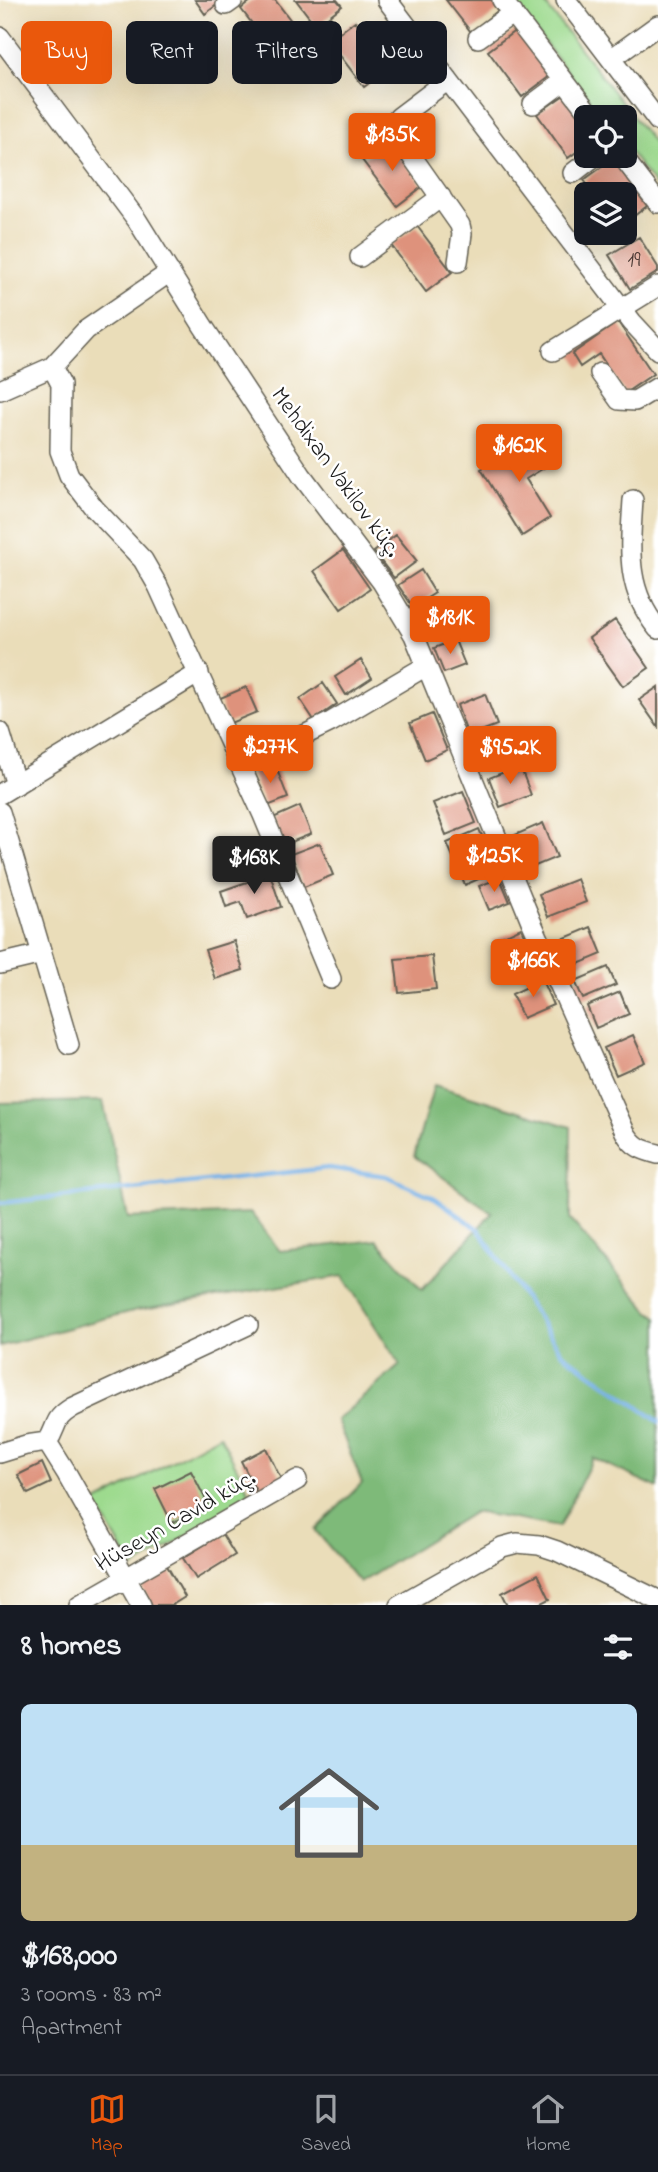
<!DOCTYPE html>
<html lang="en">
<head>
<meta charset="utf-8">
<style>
	body { margin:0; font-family:"Indie Flower",sans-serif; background:#20242c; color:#f1f3f6; height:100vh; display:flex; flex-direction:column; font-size:26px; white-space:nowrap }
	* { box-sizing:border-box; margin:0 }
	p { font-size:23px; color:#9ea1a6 }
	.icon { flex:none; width:38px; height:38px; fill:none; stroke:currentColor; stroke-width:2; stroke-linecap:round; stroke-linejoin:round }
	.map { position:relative; height:1605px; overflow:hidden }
	.drawer { display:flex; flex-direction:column; background:#171b24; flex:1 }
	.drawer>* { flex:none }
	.top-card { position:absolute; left:21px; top:21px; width:616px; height:63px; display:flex; gap:14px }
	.tools { position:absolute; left:574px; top:105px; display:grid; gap:14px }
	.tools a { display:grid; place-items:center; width:63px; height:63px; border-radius:10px; background:#171b24; box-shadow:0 7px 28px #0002; font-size:35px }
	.price { position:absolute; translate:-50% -60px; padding:0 16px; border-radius:7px; background:#ea580c; color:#fff; font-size:23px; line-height:46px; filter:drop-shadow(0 2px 4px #0008) }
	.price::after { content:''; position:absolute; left:50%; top:42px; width:21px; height:16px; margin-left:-10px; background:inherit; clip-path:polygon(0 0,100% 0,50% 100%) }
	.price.on { background:#222; color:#fff }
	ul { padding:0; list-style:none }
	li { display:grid; align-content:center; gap:14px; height:371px; padding:0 21px }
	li+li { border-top:2px solid #363941 }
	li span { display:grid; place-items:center; height:217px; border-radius:10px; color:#555 }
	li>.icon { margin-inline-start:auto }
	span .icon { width:126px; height:126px; fill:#fffc; stroke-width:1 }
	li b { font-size:30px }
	h2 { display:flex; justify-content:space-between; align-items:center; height:84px; padding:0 21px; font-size:30px }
	.tag { padding:0 24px; border-radius:10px; background:#171b24; box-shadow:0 7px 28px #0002; font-size:24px; line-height:63px }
	.tag.on { background:#ea580c; color:#fff }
	.menu { display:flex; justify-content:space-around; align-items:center; height:98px; border-top:2px solid #363941; background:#171b24; font-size:19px; color:#9ea1a6 }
	.menu a { display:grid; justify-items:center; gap:4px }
	.menu .on { color:#ea580c }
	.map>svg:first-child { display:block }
	.green { fill:#9dda8e; stroke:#5c7b55; stroke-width:2 }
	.forest { fill:#7eba79; stroke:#4d6b4a; stroke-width:2 }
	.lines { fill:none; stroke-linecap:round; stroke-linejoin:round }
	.stream { stroke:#76b1e7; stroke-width:4.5 }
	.building { fill:#de927c }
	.minor-casing { stroke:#646053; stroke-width:22 }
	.minor { stroke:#fff; stroke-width:19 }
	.labels { text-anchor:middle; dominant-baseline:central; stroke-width:5; stroke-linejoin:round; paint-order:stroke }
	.number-label { font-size:21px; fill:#4c3a34 }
	.street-label { font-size:24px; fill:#1c1c1c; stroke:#fff }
</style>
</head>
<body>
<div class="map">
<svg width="658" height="1605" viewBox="0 0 658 1605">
	<rect width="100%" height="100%" fill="#fff"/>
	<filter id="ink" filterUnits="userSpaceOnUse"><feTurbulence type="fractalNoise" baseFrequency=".0143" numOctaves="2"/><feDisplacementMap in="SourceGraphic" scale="14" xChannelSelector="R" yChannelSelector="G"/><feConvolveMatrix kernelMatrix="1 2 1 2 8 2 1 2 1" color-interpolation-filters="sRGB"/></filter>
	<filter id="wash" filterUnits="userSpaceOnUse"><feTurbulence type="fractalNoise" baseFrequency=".00686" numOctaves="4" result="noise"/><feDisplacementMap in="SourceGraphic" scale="28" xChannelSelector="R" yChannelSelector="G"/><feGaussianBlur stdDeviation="1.57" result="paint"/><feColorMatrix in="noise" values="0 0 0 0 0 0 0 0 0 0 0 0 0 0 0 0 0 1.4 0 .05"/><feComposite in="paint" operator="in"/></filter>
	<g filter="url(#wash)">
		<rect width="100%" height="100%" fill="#eaddb9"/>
		<path class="green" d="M512,0H542L658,149V189L625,146V117H602Z
			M220,1435L252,1497L133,1568L95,1503Z"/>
		<path class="forest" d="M434,1085L571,1127L570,1219L649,1311L658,1317V1488L593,1458L559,1527L474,1512L360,1583L315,1530L362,1483L337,1420L400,1365L343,1276L137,1310L0,1346V1103L103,1101L128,1218L251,1213L280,1251L377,1240L422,1290L492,1213L414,1156Z"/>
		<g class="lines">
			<path class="stream" d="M0,1203L329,1168L386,1176L435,1198L478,1229L562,1353L658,1421"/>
		</g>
		<g id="blocks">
			<path class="building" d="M195,0H223L205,14Z
				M252,0H275L302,35L276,55L241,9Z
				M296,0H337L342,6L316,26Z
				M446,0H493L500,9L471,32Z
				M355,21L390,67L364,87L329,41Z
				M516,30L550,76L522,97L488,51Z
				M567,93L586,121V145L568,158L537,114Z
				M387,140L423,186L397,206L362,160Z
				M613,159L647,206L625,223V194H594L584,180Z
				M417,226L452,272L426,292L391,245Z
				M639,237L658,267V272L630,289L609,255Z
				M618,322L653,374L625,393L599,354L580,367L572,354Z
				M534,436L550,464L526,479L550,518L522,536L481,469Z
				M396,535L417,561L394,578L374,552Z
				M343,550L370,589L341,609L314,571Z
				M421,570L435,593L413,607L398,585Z
				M615,620L649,668L623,686L589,638Z
				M455,640L465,665L444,673L434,648Z
				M361,660L372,678L346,695L335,677Z
				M323,683L337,704L314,720L300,699Z
				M246,687L257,712L228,724L218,699Z
				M658,687V727L639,700Z
				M485,694L497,725L468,736L457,705Z
				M432,714L447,750L425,760L410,723Z
				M274,762L288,798L265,807L251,772Z
				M520,766L531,795L500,807L489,778Z
				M463,791L476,823L446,835L433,803Z
				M300,806L311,834L284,845L273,818Z
				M543,823L557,857L528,869L515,835Z
				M479,829L497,871L465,885L447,843Z
				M320,843L333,875L304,887L291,854Z
				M270,874L281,907L247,919L241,902L226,907L221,891Z
				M500,878L510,902L489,910L479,886Z
				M577,879L586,902L548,917L539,894Z
				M591,927L602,954L571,967L560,940Z
				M521,928L533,955L505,968L493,941Z
				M234,941L243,970L215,979L205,950Z
				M432,956L436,989L399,993L395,959Z
				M608,967L616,985L583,999L575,981Z
				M542,980L553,1005L523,1018L512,994Z
				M620,992L629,1014L596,1028L587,1006Z
				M633,1035L645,1062L616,1075L604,1048Z
				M266,1448L282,1481L257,1493L241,1461Z
				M42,1463L51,1483L28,1494L18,1475Z
				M191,1471L208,1504L172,1523L155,1489Z
				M222,1534L235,1555L196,1579L183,1558Z
				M166,1564L185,1597L172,1605H152L138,1580Z
				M538,1574L550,1599L538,1605H508L502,1593Z"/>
		</g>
	</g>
	<g filter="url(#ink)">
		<use href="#blocks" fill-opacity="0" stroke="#646053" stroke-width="2"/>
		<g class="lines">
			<g class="minor-casing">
				<path id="minor" d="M387,0L632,322L658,350
					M502,0L592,117
					M566,0L658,121
					M226,5L233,0
					M0,37L137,220L203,326L302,476L382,582L414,635L531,921L625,1132C633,1147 642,1150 658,1154
					M478,38L513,13
					M611,59L658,25
					M448,80L399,117L395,124L396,134L460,225L462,234L458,262
					M533,104L564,81
					M622,156L658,203
					M573,173L595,156
					M360,257L441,197
					M553,351L658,286
					M52,367L61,384L60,451L69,475L94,508L143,560L158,586L263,815L331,979
					M600,373L619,400L635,401L658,387
					M0,390L52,367L86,330L170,272
					M633,500C630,549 625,589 658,629
					M0,732L16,785
					M241,766L331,722L426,666
					M0,794L199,673
					M0,812L69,1045
					M0,964L42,954
					M47,1442L67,1474L141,1605
					M0,1453L26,1445L47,1442C59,1426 51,1420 73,1407L248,1325
					M79,1605L297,1480
					M399,1605L502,1547L517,1543L539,1545L557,1551L658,1600"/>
			</g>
			<use href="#minor" class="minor"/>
		</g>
	</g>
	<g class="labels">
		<g class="number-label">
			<text x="634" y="261">19</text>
		</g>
		<g class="street-label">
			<text transform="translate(335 473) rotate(54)">Mehdixan Vəkilov küç.</text>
			<text transform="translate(176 1522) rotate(-30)">Hüseyn Cavid küç.</text>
		</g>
	</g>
</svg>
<div class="tools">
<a><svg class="icon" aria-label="locate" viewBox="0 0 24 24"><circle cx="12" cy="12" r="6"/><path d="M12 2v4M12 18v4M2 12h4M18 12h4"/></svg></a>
<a><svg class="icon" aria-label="layers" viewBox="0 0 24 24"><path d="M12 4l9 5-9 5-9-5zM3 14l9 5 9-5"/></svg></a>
</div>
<b class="price" style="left:392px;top:173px">$135K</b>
<b class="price" style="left:519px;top:484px">$162K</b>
<b class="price" style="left:450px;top:656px">$181K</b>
<b class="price" style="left:270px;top:785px">$277K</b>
<b class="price" style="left:510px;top:786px">$95.2K</b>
<b class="price" style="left:494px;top:894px">$125K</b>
<b class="price on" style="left:254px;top:896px">$168K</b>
<b class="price" style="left:533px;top:999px">$166K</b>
<div class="top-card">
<a class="tag on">Buy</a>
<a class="tag">Rent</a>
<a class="tag">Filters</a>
<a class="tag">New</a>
</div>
</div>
<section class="drawer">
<h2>8 homes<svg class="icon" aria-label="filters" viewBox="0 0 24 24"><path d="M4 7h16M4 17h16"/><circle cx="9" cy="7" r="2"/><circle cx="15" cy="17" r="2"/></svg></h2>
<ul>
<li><span style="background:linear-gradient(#bfe0f5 65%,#c2b280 0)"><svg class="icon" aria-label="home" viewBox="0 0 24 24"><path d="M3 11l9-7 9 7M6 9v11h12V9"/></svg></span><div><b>$168,000</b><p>3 rooms · 83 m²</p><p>Apartment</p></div></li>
</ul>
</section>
<nav class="menu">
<a class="on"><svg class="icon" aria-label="map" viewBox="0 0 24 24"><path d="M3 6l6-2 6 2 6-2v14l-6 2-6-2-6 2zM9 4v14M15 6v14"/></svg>Map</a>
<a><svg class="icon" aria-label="saved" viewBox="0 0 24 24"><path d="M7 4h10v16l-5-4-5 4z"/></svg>Saved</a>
<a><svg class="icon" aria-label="home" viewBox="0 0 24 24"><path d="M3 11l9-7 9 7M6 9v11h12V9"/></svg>Home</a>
</nav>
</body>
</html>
